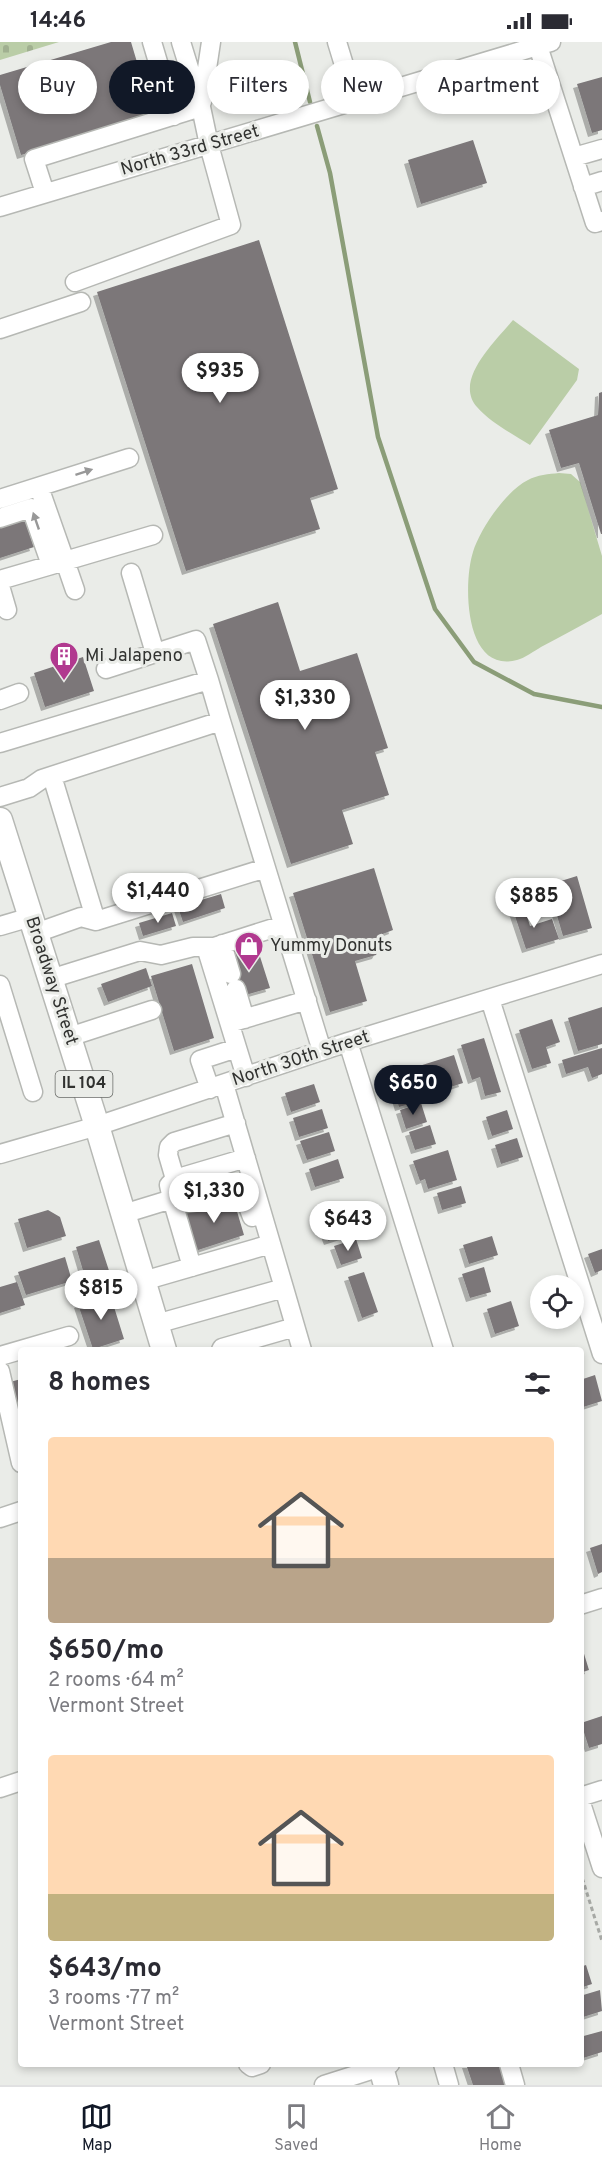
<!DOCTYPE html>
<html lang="en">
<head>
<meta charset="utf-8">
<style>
	body { margin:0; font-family:Overpass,sans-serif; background:#f2f2f3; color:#2b2b33; height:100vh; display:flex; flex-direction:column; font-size:22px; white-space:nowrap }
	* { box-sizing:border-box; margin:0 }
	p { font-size:20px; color:#7c7c81 }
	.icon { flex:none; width:33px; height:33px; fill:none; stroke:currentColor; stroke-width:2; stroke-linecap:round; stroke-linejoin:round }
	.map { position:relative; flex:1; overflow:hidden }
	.drawer { position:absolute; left:18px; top:1305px; width:566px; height:720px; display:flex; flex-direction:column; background:#fff; border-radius:6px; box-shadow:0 3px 9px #0003 }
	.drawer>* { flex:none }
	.top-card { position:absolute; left:18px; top:18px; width:567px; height:54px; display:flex; gap:12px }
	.buttons { position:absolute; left:530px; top:1233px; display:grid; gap:12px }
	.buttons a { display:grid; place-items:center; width:54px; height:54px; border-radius:50%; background:#fff; box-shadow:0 3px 9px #0003; font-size:30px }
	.price { position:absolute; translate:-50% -51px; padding:0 14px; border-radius:21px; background:#fff; color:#222; font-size:20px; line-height:39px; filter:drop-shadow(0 2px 3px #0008) }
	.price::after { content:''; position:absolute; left:50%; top:36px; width:18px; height:14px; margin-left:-9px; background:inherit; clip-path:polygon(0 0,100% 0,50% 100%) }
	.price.active { background:#111827; color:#fff }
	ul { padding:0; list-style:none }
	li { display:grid; align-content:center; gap:12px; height:318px; padding:0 30px }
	li span { display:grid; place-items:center; height:186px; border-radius:6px; color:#555 }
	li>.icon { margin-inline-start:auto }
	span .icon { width:108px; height:108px; fill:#fffc; stroke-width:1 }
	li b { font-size:26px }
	h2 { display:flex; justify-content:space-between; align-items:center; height:72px; padding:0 30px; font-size:26px }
	.pill { padding:0 21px; border-radius:27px; background:#fff; box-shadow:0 3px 9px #0003; font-size:21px; line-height:54px }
	.pill.active { background:#111827; color:#fff }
	.status { display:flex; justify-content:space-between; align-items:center; height:42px; padding:0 30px; background:#fff; direction:ltr }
	.status svg { height:16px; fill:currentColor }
	.tab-bar { display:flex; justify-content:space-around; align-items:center; height:84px; border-top:2px solid #e1e1e2; background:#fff; font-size:16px; color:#7c7c81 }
	.tab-bar a { display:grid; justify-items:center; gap:3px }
	.tab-bar .active { color:#111827 }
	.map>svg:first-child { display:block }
	.cemetery { fill:url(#cemetery-stones) }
	.pitch { fill:#bacda7 }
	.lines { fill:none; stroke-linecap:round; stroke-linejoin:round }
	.stream { stroke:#8b9d78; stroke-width:4.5 }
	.building { fill:#7b7779; filter:url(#shadow) }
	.minor-casing { stroke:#b6b8b4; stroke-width:21 }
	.major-casing { stroke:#b6b8b4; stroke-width:27 }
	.path { stroke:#a7a9a5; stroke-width:3; stroke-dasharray:4.5 3; stroke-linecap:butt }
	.minor { stroke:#fff; stroke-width:18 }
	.major { stroke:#fff; stroke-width:24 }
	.oneway { fill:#989898 }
	.labels { text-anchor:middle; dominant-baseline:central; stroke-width:6; stroke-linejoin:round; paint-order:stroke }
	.shield { fill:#eaece8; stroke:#686a67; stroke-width:1.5 }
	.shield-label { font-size:16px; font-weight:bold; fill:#313230 }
	.street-label { font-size:18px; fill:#313230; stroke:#eaece8 }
	.poi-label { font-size:18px; fill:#313230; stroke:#eaece8; text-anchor:start }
</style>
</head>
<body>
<div class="status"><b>14:46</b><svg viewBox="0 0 49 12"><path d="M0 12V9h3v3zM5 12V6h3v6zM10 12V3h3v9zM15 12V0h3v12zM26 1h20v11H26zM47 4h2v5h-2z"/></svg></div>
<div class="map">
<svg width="602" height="2043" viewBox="0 0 602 2043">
	<defs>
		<pattern id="cemetery-stones" width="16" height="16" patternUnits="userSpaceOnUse" patternTransform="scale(1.5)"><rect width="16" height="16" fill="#bacda7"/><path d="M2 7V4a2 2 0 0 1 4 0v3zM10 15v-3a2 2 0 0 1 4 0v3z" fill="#a0b090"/></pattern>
		<filter id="shadow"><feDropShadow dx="-4" dy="4" stdDeviation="0" flood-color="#0004"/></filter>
	</defs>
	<rect width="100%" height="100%" fill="#eaece8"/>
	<path class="cemetery" d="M0,0H59L0,18Z"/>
	<path class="pitch" d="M513,278L579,327L577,338L530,403C513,392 491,381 477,365C453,338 496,299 513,278Z
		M559,431L571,432L580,440L602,514V572C582,583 562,594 541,605C534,609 525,616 517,618C464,632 463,541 473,510C480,487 506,449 528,438C537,433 549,432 559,431Z"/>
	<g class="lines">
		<path class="stream" d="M295,0L310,60
			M317,84L330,131L378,395L435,567L474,620L534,652L602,665"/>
	</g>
	<path class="building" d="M111,0H131L153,74L21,113L0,43V33Z
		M602,35V88L592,91L577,42Z
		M473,98L487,141L421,162L408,118Z
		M259,198L338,447L310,456L320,487L186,529L97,250Z
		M602,350V492H601L579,421L561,426L549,388L598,373L599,351Z
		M24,476L34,505L0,516V484Z
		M278,560L300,629L357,611L388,706L375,710L389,753L342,768L353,802L291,822L213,582Z
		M83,615L94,649L45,665L34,631Z
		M374,826L393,888L380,893L382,902L376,913L355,919L367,959L330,970L293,851Z
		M577,834L592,886L563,894L548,843Z
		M221,852L225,866L183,880L178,865Z
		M523,861L530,884L552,877L559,897L526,907L512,865Z
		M172,871L176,884L143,894L139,881Z
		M256,902L270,946L242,954L228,949L224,935L229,910Z
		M192,922L214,996L174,1009L151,934Z
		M146,926L152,944L108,960L101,942Z
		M602,965V1002L578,1009L568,976Z
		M552,977L560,1000L546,1005L551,1021L532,1027L519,988Z
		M484,996L501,1050L485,1054L480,1035L472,1038L461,1003Z
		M602,1006V1032L592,1036L588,1025L566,1032L562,1018Z
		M454,1013L463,1041L425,1053L416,1025Z
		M407,1030L416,1060L399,1065L390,1035Z
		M314,1042L320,1060L291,1070L285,1051Z
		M421,1061L427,1080L406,1087L400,1068Z
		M322,1067L328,1086L299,1095L293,1076Z
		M507,1068L513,1087L492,1094L486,1075Z
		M430,1083L436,1102L415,1108L409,1090Z
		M329,1090L335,1109L307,1118L300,1099Z
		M517,1096L523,1115L501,1122L495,1103Z
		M448,1108L457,1138L428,1147L425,1137L420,1139L413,1119Z
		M338,1117L344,1136L315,1145L309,1127Z
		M461,1144L466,1161L442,1168L437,1151Z
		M233,1156L244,1193L195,1209L183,1170Z
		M48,1168L60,1175L66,1194L27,1206L18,1177Z
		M350,1171L356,1190L328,1199L321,1181Z
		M492,1194L498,1213L469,1222L463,1203Z
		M356,1197L362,1216L341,1223L334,1204Z
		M99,1198L114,1244L90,1252L76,1205Z
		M602,1207V1228L595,1231L588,1212Z
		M65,1215L72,1239L26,1253L18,1230Z
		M484,1225L491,1250L470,1256L462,1232Z
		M364,1230L378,1270L362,1276L348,1235Z
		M17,1240L25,1263L0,1271V1245Z
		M110,1252L124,1297L93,1307L78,1262Z
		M511,1259L519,1284L495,1292L487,1267Z
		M595,1333L602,1359L580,1366V1338Z
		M21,1337V1373L10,1340Z
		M602,1502V1530L598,1532L590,1506Z
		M581,1602L589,1628L580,1631V1603Z
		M602,1674V1702L589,1706L581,1681Z
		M586,1923L592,1942L580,1946V1925Z
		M600,1948L602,1969L580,1976V1954Z
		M602,1989V2010L580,2017V1995Z
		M466,2022H500L507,2043H473Z"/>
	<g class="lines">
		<g class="minor-casing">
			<path id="minor" d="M152,0L174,74
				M181,0L201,65
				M337,0L355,59
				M538,4L595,181L602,179
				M202,60L211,0
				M574,115L602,107
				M583,145L602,139
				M45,151L34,117L201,65L209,103L231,183L75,240
				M0,165L551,0
				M0,287L81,260
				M39,445L65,519L153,493
				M0,457L129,416
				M0,476L31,466L51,523
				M131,531L155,611
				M0,538L65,519L75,548
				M0,544L7,568
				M209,638L221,679
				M0,658L19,651
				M0,701L209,638L196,598L106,627
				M52,734L96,879L266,826
				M0,755L29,746L42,737L221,679L322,1009
				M0,884L31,875
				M36,891L81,875L96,879
				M222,902L231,932
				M206,905L246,1035
				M50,937L140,909L161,913L193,905H214L283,883
				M0,943L33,1050
				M236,947L245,977
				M490,957L602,1312
				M230,981L307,958
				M69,995L152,968
				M348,1000L444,1308
				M224,1042L284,1246
				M210,1047L200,1018L237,1006
				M0,1112L97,1084L348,1000L602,922
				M175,1137L168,1113L169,1105L174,1100L236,1081
				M209,1156L230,1149H239L244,1154L252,1175
				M199,1159L185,1161L172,1157L169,1143L175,1137L246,1116
				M123,1172L172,1157L192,1225
				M143,1239L271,1202
				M156,1282L284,1246L302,1308
				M221,1308L222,1306L295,1285
				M0,1314L69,1294
				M0,1329L21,1421
				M0,1476L21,1469
				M580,1563L602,1556
				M0,1746L21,1739
				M580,1755L602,1748
				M580,1758L602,1826
				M248,2022L252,2025L261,2022
				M443,2022L449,2043
				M509,2022L515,2043
				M324,2043L390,2022"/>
		</g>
		<g class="major-casing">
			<path id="major" d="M0,778L97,1084L164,1308
				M380,2022L386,2043"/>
		</g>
		<path class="path" d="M580,1829L602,1899"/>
		<use href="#minor" class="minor"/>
		<use href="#major" class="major"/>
	</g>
	<defs><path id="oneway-solid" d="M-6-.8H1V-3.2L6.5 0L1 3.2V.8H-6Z" transform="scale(1.5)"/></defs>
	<g class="oneway">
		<use href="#oneway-solid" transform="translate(84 430) rotate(-18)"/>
		<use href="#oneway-solid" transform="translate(36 479) rotate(-109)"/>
	</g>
	<defs>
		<g id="building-pin" transform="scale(1.5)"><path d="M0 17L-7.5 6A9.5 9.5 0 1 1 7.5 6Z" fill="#b1398f" stroke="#eaece8"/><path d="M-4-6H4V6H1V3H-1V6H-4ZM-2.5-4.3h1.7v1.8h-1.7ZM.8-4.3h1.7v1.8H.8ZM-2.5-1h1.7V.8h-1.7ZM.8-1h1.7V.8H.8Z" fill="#fff"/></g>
		<g id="shop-pin" transform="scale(1.5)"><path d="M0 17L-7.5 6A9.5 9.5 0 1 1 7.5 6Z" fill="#b1398f" stroke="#eaece8"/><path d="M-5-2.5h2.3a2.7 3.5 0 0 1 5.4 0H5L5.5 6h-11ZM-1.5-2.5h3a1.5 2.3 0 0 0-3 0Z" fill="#fff"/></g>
	</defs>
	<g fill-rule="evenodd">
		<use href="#building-pin" x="64" y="614"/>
		<use href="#shop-pin" x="249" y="904"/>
	</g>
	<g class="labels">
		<rect class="shield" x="55.5" y="1029" width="57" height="26" rx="4.5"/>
		<g class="shield-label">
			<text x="84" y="1042">IL 104</text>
		</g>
		<g class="street-label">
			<text transform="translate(190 109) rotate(-16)">North 33rd Street</text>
			<text transform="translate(51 939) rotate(72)">Broadway Street</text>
			<text transform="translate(301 1017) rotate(-18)">North 30th Street</text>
		</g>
		<g class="poi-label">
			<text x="85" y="614">Mi Jalapeno</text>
			<text x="270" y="904">Yummy Donuts</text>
		</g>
	</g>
</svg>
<div class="buttons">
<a><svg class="icon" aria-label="locate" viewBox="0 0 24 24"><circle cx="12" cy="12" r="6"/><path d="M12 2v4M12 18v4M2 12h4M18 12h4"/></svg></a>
</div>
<b class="price" style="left:220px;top:362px">$935</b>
<b class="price" style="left:305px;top:689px">$1,330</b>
<b class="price" style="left:158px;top:882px">$1,440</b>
<b class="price" style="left:534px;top:887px">$885</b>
<b class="price active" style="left:413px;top:1074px">$650</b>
<b class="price" style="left:214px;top:1182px">$1,330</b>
<b class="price" style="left:348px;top:1210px">$643</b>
<b class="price" style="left:101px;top:1279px">$815</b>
<div class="top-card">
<a class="pill">Buy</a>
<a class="pill active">Rent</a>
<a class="pill">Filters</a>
<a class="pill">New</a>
<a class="pill">Apartment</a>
</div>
<section class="drawer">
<h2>8 homes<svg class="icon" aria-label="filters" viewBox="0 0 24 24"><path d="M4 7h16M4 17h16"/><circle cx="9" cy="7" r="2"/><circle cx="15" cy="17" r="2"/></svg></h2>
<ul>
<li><span style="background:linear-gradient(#ffd9b3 65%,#b9a48a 0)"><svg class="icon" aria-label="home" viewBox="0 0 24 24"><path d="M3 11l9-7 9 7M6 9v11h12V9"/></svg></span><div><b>$650/mo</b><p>2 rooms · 64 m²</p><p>Vermont Street</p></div></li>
<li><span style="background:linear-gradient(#ffd9b3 75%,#c2b280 0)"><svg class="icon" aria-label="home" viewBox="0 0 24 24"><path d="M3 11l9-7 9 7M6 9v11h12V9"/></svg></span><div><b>$643/mo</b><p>3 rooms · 77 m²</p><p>Vermont Street</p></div></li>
</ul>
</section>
</div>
<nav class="tab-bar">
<a class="active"><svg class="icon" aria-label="map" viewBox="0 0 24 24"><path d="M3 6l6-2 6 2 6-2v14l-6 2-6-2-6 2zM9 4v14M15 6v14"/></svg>Map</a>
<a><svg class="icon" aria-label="saved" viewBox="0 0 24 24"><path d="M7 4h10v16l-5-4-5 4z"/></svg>Saved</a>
<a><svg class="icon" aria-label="home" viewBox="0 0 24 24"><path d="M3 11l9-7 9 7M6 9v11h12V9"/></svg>Home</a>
</nav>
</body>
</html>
